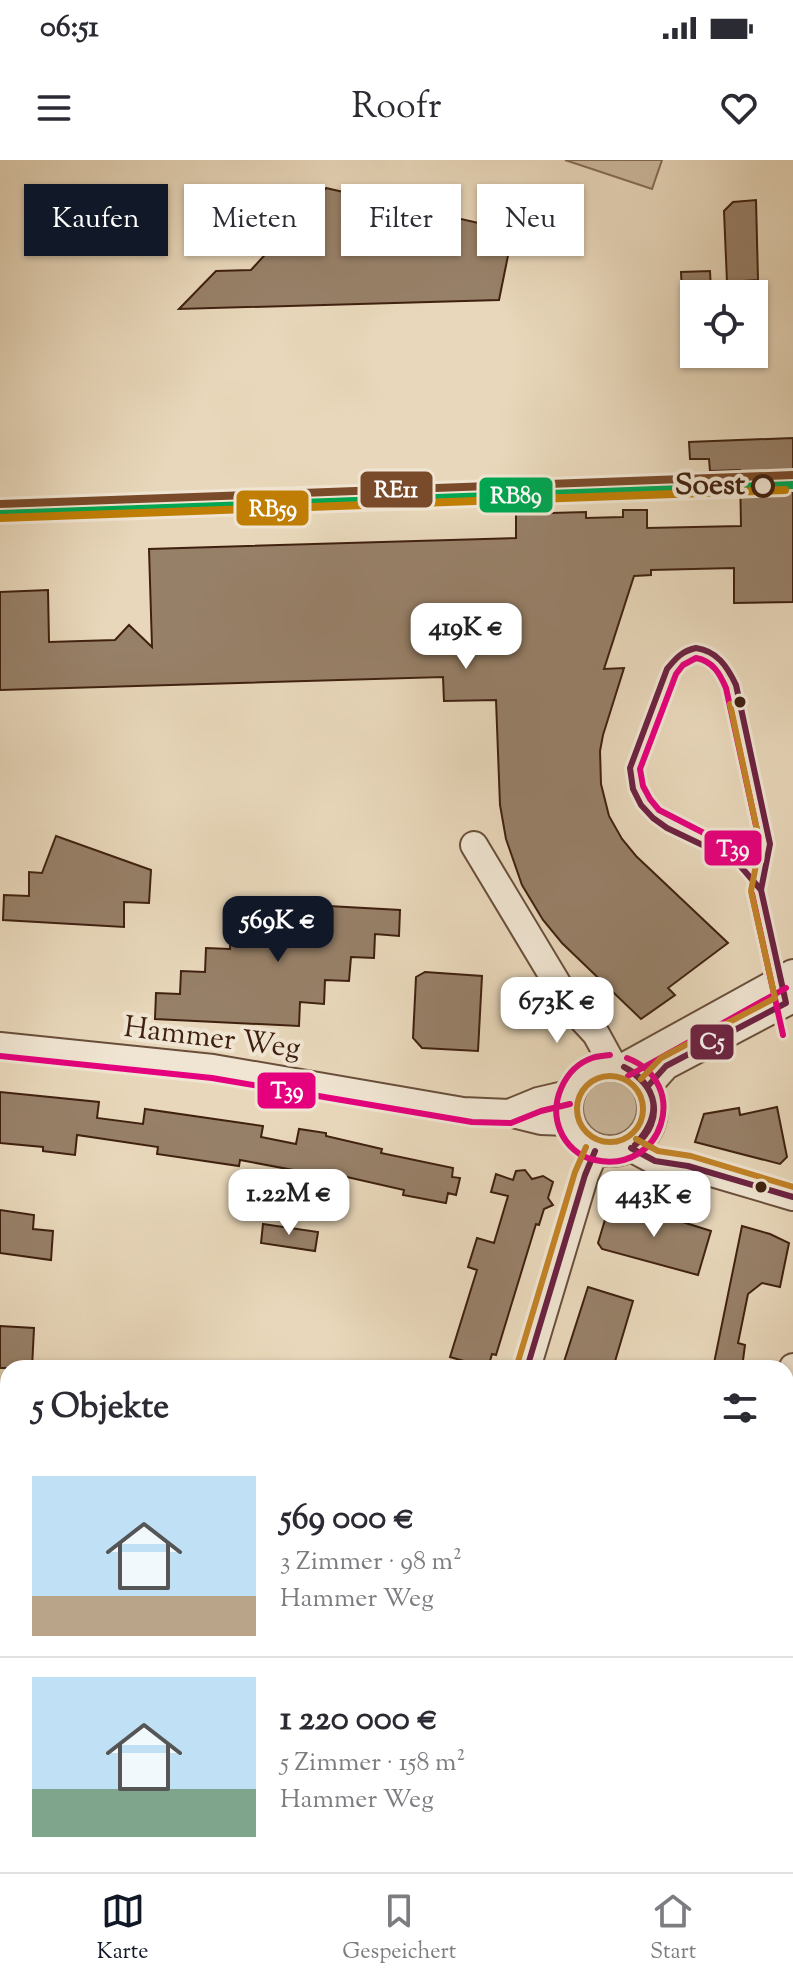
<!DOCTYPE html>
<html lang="de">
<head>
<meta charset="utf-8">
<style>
	body { margin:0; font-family:"Sorts Mill Goudy",serif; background:#f2f2f3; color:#2b2b33; height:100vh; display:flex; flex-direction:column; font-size:30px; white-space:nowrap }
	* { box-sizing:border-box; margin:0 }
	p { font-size:26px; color:#7c7c81 }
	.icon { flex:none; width:44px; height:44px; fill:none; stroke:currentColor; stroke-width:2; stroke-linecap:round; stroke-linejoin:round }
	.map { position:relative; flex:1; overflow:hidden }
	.drawer { position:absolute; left:0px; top:1200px; width:794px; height:512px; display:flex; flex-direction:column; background:#fff; border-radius:24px 24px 0 0; box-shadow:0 2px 6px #0004 }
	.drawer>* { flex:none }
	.top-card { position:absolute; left:24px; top:24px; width:746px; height:72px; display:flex; gap:16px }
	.controls { position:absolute; left:680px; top:120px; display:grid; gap:16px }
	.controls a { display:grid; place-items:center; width:88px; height:88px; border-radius:0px; background:#fff; box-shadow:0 2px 6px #0004; font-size:40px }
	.price { position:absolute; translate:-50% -68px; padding:0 18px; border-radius:16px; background:#fff; color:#222; font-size:26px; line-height:52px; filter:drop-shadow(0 2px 4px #0008) }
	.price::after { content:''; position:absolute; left:50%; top:48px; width:24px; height:18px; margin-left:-12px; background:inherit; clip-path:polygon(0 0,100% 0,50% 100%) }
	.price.on { background:#111827; color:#fff }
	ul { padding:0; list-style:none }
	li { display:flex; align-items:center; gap:24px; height:200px; padding:0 32px }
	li+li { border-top:2px solid #e1e1e2 }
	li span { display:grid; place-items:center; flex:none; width:224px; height:160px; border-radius:0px; color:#555 }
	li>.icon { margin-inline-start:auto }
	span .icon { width:96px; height:96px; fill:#fffc; stroke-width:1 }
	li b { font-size:34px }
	h2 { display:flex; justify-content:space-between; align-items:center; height:96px; padding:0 32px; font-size:34px }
	.pill { padding:0 28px; border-radius:0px; background:#fff; box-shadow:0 2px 6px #0004; font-size:28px; line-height:72px }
	.pill.on { background:#111827; color:#fff }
	.status { display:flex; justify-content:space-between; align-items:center; height:56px; padding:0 40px; background:#fff; direction:ltr }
	.status svg { height:22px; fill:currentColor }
	header { display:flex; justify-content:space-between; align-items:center; height:104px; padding:0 32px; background:#fff; font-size:36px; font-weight:600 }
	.tab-bar { display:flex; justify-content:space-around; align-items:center; height:112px; border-top:2px solid #e1e1e2; background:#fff; font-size:22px; color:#7c7c81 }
	.tab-bar a { display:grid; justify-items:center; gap:4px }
	.tab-bar .on { color:#111827 }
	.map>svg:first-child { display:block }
	.green { fill:#cbb89d; stroke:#866c56; stroke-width:2 }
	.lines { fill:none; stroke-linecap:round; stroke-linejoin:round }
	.stream { stroke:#836953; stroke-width:7 }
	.building { fill:#978068; stroke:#402110; stroke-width:2 }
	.minor-casing { stroke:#6a4e3a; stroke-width:30 }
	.minor { stroke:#f0e5d2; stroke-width:26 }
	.rail { stroke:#402110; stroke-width:6; stroke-dasharray:14 14; stroke-linecap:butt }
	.bus-1-casing { stroke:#f0e5d2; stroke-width:12 }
	.bus-2-casing { stroke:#f0e5d2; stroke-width:12 }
	.bus-3-casing { stroke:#f0e5d2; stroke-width:12 }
	.bus-1 { stroke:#6c2142; stroke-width:6 }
	.bus-2 { stroke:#e5007d; stroke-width:6 }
	.bus-3 { stroke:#c28326; stroke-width:6 }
	.rail-1-casing { stroke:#f0e5d2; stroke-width:14 }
	.rail-2-casing { stroke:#f0e5d2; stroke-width:14 }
	.rail-3-casing { stroke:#f0e5d2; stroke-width:14 }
	.rail-1 { stroke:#7a4b2a; stroke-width:8 }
	.rail-2 { stroke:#00a651; stroke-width:8 }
	.rail-3 { stroke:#c07e05; stroke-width:8 }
	.stop-dot { fill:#f0e5d2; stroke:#402110; stroke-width:4 }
	.bus-dot { fill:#402110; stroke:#f0e5d2; stroke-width:3 }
	.labels { text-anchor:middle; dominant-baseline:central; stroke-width:8; stroke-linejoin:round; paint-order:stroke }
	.stop-label { font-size:30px; font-weight:bold; fill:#402110; stroke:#f0e5d2; text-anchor:end }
	.street-label { font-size:30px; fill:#402110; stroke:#f0e5d2 }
	.line-badge { stroke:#f0e5d2; stroke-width:3 }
	.badge-label { font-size:22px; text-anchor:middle; font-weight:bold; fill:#fff }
</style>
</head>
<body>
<div class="status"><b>06:51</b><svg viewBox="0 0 49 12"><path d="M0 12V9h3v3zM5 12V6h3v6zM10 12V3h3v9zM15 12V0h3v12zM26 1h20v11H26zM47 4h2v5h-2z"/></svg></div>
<header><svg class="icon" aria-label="menu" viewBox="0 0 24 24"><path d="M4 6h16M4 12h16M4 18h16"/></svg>Roofr<svg class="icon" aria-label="heart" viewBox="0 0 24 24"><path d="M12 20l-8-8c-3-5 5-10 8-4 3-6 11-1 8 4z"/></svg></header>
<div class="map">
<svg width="793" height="1712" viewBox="0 0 793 1712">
	<rect width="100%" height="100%" fill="#e8d7ba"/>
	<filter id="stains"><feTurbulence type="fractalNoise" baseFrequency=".0025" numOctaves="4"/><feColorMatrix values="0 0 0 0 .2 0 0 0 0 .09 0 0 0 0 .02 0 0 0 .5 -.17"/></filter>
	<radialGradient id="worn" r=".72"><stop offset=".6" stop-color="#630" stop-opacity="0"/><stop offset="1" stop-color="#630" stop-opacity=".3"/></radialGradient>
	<path class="green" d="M565,0H662L652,29Z
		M583 948a27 27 0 1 1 54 0a27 27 0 1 1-54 0Z
		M605,1704H668V1712H604Z"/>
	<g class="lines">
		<path class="stream" d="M0,1447L8,1449
			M613,1712V1704"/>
	</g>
	<path class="building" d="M326,28L513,71L499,140L179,149L216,111L251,110Z
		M756,40L758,120L727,122L724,51L733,42Z
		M710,111L711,131L682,132L681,112Z
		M793,278V442L734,443V408L651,410V415L634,416L604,509L624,508L603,575L600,591L601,624L609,656L622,679L636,696L728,783L668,828L675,835L641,859L562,783L543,760L522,725L506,679L500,645L496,540L444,541L443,517L0,530V432L48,430L49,482L115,480L129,465L152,487L149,389L516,378V354L586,352V358L623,357V350H647V368L741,366L740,310L710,311L709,299H690L689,282Z
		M56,676L151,710L149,743L124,742V767L3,760L4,735L29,736V712L42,713Z
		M256,742L400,750L399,776L375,774L374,798L351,797L349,821L325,820L324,844L300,842L299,866L155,859L156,833L180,834L181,811L205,812L206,788L230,789L231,765L255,766Z
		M425,812L482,816L478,891L422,888L413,878L416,817Z
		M0,932L99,942L97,958L143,964L145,949L263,966L261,977L296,984L299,969L326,973V976L382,989L381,993L453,1008L452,1017L460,1018L456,1035L448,1033L446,1043L403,1035L404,1030L325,1012V1016L240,1000L239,1006L157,994L158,987L77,975L75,995L43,991V987L0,983Z
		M777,947L787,997L780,1004L695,982L704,954L739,948L740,955Z
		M525,1010L532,1019L543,1016L553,1022L548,1038L553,1045L544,1049L539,1065L536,1064L496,1195L492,1194L488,1208L450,1197L477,1110L468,1107L477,1078L494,1083L508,1036L491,1032L496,1014L513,1020L516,1011Z
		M610,1043L631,1049L632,1046L711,1071L698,1115L602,1089L598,1083Z
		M0,1050L34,1055L33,1069L53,1071L51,1100L0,1093Z
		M263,1064L318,1072L315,1091L261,1083Z
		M742,1066L770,1074L789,1083L780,1127L762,1123L748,1134L738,1183L745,1185L742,1208H713Z
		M588,1127L633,1141L613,1208H562Z
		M0,1166L34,1168L32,1208H0Z"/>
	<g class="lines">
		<g class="minor-casing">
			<path id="minor" d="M474,685L572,848L596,874L613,905
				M0,886L213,908L463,951L509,953L541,961L568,962
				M566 949a44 44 0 1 1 88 0a44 44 0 1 1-88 0Z
				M623,907L793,813
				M648,926L666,906L793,839
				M509,953L538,941L568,934
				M631,988L655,1001L688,1006L793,1037
				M527,1208L585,1015L595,991
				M786,1255L793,1207
				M786,1499L793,1500
				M786,1647L793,1653
				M451,1712V1704
				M716,1712L718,1704"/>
		</g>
		<use href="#minor" class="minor"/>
		<path class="rail" d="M785,330H793"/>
		<g class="bus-1-casing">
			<path id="bus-1" d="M696,488C717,491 727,506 736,525L770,684L761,730L736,701L667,668L653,658L641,645L633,629L630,608L667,509C676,498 682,491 696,488Z
				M624,907C657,922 666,962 635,985
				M624,907C660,929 662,955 635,985
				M648,926L666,906L786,843L761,730
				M631,988L655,1001L688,1006L793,1037
				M527,1208L585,1015L595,991"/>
		</g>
		<g class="bus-2-casing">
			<path id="bus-2" d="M696,498C713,501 720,514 726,528L760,684L755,707L741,692L659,650L650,639L643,626L640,609L676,514L683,505Z
				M752,734L783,875
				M610,895C604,896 597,896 592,898C564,908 549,943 560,970C566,985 579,997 595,1000C663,1015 692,923 627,898
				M0,896L212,918L472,962L511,963L541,951L570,944
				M628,916L786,828"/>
		</g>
		<g class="bus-3-casing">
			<path id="bus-3" d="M577 949a33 33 0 1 1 66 0a33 33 0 1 1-66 0Z
				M641,919L661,898L775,838L751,731L760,684L730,544
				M636,979L658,991L691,996L793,1027
				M517,1205L575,1012L586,987"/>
		</g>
		<use href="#bus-1" class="bus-1"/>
		<use href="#bus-2" class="bus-2"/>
		<use href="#bus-3" class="bus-3"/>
		<g class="rail-1-casing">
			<path id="rail-1" d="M0,344L793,315"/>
		</g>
		<g class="rail-2-casing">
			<path id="rail-2" d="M0,354L793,325"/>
		</g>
		<g class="rail-3-casing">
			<path id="rail-3" d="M0,358L785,330"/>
		</g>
		<use href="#rail-1" class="rail-1"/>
		<use href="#rail-2" class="rail-2"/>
		<use href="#rail-3" class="rail-3"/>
	</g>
	<circle class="stop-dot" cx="763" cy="326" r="10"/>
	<g class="bus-dot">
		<circle cx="740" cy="542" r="7"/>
		<circle cx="761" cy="1027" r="7"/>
	</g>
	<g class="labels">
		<g class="stop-label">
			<text x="745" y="326">Soest</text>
		</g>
		<g class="street-label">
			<text transform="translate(212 879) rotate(7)">Hammer Weg</text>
		</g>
	</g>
	<g class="line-badge">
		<rect x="359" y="310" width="75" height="39" rx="8" fill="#7a4b2a"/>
		<rect x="478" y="316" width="76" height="38" rx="8" fill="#00a651"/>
		<rect x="235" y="329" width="75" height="38" rx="8" fill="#c07e05"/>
		<rect x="703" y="669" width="60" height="38" rx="8" fill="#e5007d"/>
		<rect x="689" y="863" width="46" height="38" rx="8" fill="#6c2142"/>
		<rect x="256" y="911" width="61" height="39" rx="8" fill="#e5007d"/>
	</g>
	<g class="badge-label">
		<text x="396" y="337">RE11</text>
		<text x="516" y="343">RB89</text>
		<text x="273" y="356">RB59</text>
		<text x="733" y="696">T39</text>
		<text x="712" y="889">C5</text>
		<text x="287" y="938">T39</text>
	</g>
	<rect width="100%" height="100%" filter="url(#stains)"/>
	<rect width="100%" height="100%" fill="url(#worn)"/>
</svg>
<div class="controls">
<a><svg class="icon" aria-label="locate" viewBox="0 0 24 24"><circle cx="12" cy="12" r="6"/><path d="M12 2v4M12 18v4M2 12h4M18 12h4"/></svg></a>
</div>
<b class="price" style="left:466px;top:511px">419K €</b>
<b class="price on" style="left:278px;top:804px">569K €</b>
<b class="price" style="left:557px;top:885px">673K €</b>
<b class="price" style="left:289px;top:1077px">1.22M €</b>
<b class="price" style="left:654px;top:1079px">443K €</b>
<div class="top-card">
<a class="pill on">Kaufen</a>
<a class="pill">Mieten</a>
<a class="pill">Filter</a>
<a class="pill">Neu</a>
</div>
<section class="drawer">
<h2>5 Objekte<svg class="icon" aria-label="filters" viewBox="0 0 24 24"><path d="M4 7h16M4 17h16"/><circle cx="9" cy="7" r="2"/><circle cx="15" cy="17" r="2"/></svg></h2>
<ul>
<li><span style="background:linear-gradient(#bfe0f5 75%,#b9a48a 0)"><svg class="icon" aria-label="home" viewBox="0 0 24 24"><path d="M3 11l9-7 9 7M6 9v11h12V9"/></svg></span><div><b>569 000 €</b><p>3 Zimmer · 98 m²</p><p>Hammer Weg</p></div></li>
<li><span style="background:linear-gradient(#bfe0f5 70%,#7fa58c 0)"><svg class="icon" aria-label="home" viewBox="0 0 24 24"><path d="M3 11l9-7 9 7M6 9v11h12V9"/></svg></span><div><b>1 220 000 €</b><p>5 Zimmer · 158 m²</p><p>Hammer Weg</p></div></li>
</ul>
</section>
</div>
<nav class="tab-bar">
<a class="on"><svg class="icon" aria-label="map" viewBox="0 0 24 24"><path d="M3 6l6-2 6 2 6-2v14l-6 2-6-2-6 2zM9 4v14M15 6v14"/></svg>Karte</a>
<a><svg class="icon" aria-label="saved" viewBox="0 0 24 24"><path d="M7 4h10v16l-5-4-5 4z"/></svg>Gespeichert</a>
<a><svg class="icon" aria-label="home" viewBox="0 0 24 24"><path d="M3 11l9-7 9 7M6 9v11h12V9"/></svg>Start</a>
</nav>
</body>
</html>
